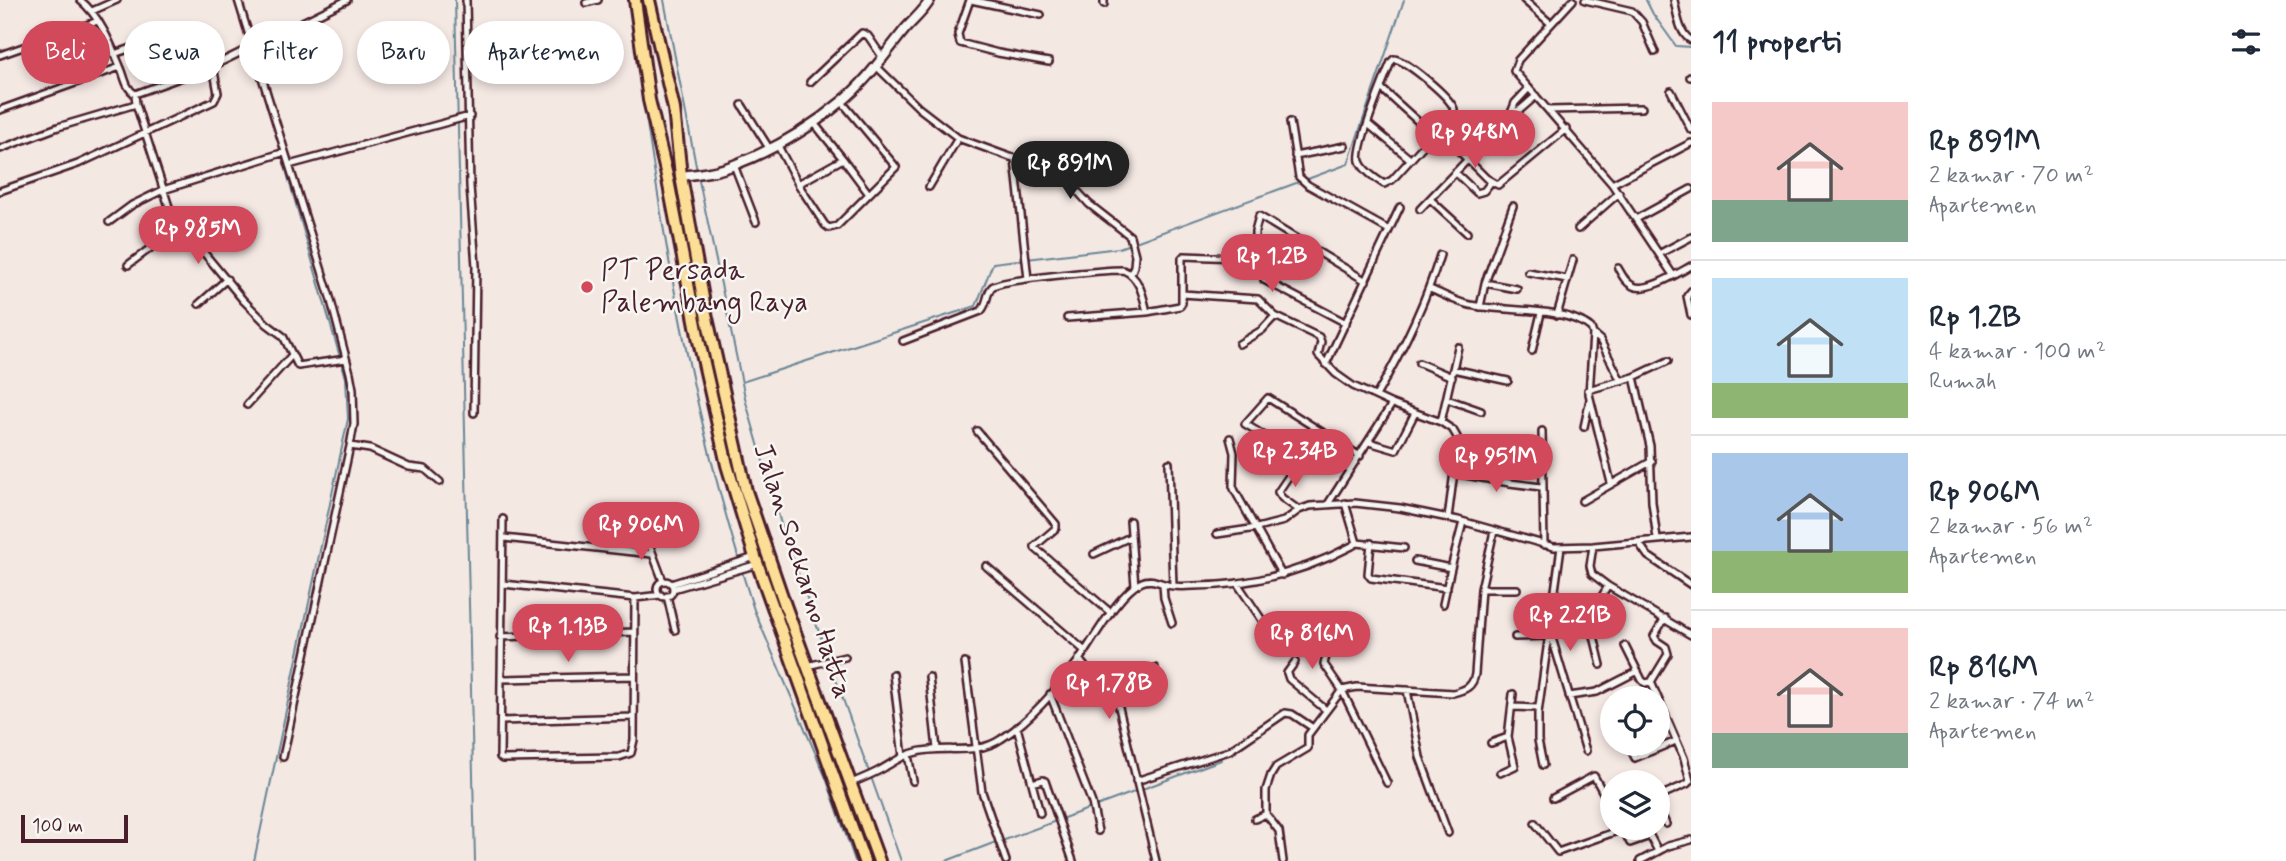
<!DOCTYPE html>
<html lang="id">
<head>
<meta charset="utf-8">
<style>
	body { margin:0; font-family:Mynerve,sans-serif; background:#f2f2f3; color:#1f2937; height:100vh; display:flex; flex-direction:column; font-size:26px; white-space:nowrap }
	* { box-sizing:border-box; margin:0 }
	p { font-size:23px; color:#747a83 }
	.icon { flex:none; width:38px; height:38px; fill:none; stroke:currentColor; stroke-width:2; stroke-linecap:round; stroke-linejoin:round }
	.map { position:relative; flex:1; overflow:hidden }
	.details { display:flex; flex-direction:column; background:#fff; width:595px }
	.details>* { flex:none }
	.hud { position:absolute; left:21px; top:21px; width:665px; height:63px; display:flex; gap:14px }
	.tools { position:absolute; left:1600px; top:686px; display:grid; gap:14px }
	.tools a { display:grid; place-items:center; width:70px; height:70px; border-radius:50%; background:#fff; box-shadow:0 4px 10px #0003; font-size:35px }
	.scale { position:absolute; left:21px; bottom:18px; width:107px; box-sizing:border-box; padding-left:7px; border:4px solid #4a1f2b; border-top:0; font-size:19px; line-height:24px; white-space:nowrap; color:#4a1f2b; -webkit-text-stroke:5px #f6f6f2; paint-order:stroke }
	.price { position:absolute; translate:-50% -60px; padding:0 16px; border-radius:24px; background:#d1495b; color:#fff; font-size:23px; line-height:46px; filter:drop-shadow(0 2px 4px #0008) }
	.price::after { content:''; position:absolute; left:50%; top:42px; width:21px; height:16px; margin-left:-10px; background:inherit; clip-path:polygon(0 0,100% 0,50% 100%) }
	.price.on { background:#222; color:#fff }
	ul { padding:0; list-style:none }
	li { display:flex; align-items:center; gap:21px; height:175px; padding:0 21px }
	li+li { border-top:2px solid #e0e1e3 }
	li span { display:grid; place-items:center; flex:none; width:196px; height:140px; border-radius:0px; color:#555 }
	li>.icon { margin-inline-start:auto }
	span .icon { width:84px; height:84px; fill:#fffc; stroke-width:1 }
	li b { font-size:30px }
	h2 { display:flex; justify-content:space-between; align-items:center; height:84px; padding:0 21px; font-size:30px }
	.tag { padding:0 24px; border-radius:32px; background:#fff; box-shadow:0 4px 10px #0003; font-size:24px; line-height:63px }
	.tag.on { background:#d1495b; color:#fff }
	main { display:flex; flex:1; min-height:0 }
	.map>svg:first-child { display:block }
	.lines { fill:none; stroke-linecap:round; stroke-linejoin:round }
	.stream { stroke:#698695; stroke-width:2 }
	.street-casing { stroke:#4a1f2b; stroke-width:10 }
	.secondary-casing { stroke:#4a1f2b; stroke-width:13 }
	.highway-casing { stroke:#4a1f2b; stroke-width:16 }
	.street { stroke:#f6f6f2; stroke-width:5 }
	.secondary { stroke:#f6f6f2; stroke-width:8 }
	.highway { stroke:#fdde96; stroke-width:10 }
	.poi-dot { fill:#d1495b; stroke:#f6f6f2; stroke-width:2.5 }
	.labels { text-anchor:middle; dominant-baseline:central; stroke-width:5; stroke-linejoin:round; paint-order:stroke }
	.poi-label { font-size:28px; fill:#4a1f2b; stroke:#f6f6f2; text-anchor:start }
	.street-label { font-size:28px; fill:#4a1f2b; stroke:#f6f6f2 }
</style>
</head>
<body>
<main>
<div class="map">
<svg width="1691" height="861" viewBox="0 0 1691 861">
	<rect width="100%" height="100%" fill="#f4e8e3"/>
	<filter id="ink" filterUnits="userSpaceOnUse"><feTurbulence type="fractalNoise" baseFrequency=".0143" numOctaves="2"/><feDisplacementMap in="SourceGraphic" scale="14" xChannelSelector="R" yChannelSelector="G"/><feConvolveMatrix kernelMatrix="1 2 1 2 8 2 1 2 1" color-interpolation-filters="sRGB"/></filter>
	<g filter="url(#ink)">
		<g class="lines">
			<path class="stream" d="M455,0L475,861
				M664,0L697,171
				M1646,0L1653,14L1676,46L1691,47
				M633,23C657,204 686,385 739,560
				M265,95L281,150
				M698,176L746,402L783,531L869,772
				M1305,180L1348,164L1404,0
				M742,382L976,306L993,263L1119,248L1299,182
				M742,572L754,610L826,778L855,861
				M871,777L901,861
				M1061,819L1221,760
				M1002,841L1056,821
				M254,861L348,419L346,378L282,156
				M946,861L996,842"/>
			<g class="street-casing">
				<path id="street" d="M80,0C99,15 111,44 120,66C125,76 125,88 135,94L136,104L171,213L243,300L267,324L283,336L298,366L346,359
					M238,0L330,297L350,373L353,389L354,424L350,446L283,757
					M466,0L470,186L476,266L474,413
					M970,0L958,34L960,43L998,53L1049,62
					M971,0L1041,15
					M1524,0L1550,23
					M1573,0L1518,60L1514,71L1612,184L1673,275
					M1585,0L1632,11L1642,22L1655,52
					M1674,0C1677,13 1679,34 1691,40
					M586,3L598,0
					M1104,4V0
					M92,11L117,0
					M114,54L182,31
					M0,55L98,21
					M1394,59C1406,60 1450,97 1454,109L1452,114L1392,180L1384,184C1376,179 1363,170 1360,161C1356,147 1384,79 1391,62Z
					M876,66L919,108L958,138L1010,157L1048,165L1062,174L1089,204L1130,236L1135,255L1134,266L1131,274
					M1690,77H1691
					M810,82L862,33L868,36L883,58
					M1381,88L1433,135
					M1671,91L1691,130
					M135,94L213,66L347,0
					M742,105L769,148
					M0,110L120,67
					M1548,110L1642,108
					M1511,113L1521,109L1536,96
					M1290,122L1299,177L1308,185L1389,230
					M1368,124L1410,159
					M1438,130L1486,178L1498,185L1566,129
					M777,144L798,184L825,225L829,228L837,226L896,167L842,102
					M0,149L58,127L136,104
					M1295,156L1345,146
					M843,159L869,194
					M1015,159L1028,279
					M289,165L470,116
					M734,165L756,222
					M1455,172L1477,193L1484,191L1491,182
					M798,184L843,159L814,123
					M1612,184L1691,143
					M929,187L958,138
					M0,191L78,164L214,101L218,93L213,66
					M1430,199L1467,233
					M1420,209L1502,124L1511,113L1515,103L1529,88
					M1636,219L1691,189
					M109,222L132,205L163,190L285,152
					M1578,229L1619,193
					M1659,254L1691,237
					M1255,258V231L1259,216L1366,281
					M128,265L181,225
					M1618,268C1622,275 1625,282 1633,286C1647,293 1678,273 1691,266
					M1528,272L1567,279
					M1485,283L1517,289
					M1430,289C1443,294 1455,302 1470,305C1503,312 1565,306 1591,328L1593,334L1589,394L1611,483
					M1691,291L1687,296L1691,315
					M1182,294L1258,299L1275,316L1319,337L1321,342L1318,355L1336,374L1353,386L1392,404L1441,422L1453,430L1457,437V449L1448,518
					M199,304L227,279
					M1480,307L1485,283L1513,206
					M1557,315L1573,260
					M1067,318L1147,312L1180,306L1182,303V258L1184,256L1263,259L1264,280L1346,323
					M1593,334L1600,340L1621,381
					M903,341L981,311C988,304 986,293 992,287C1001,279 1107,270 1123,270C1140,277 1143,296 1147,312
					M1239,344L1262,330L1275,316
					M1532,351L1541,313
					M1419,363L1452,377
					M1326,364L1400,207
					M1453,369L1508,381
					M1634,377L1650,446L1652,502L1657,539
					M1588,390L1634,377L1668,361
					M1376,396C1402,351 1425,305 1440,255
					M1447,399L1481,411
					M247,405L292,355
					M1441,422L1458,347
					M1584,427L1590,399
					M977,431L1056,524V528L1035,546V548L1111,613
					M1542,431L1544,545
					M1230,438L1234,453L1233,486L1235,491L1282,575
					M1275,442L1245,424L1268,398L1360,456
					M1369,442L1396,450L1415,413
					M1512,442L1541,452
					M350,446L370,449L409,467L425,469L440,482
					M1169,463L1173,586
					M1295,467L1278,492L1282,498L1299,510
					M1454,473L1510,483L1541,487
					M1582,501L1652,461
					M1328,504L1392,404
					M503,519L500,757L502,759L619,757L631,753L634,740L635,598
					M1130,521L1135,586
					M645,533L663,581
					M1217,534L1257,528L1284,521L1299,510L1310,506L1355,503L1400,508L1458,520L1554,547L1593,546L1691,537
					M504,538L652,554
					M1638,542L1648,556L1691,585
					M1357,543L1404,548
					M1371,543L1368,574L1371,578L1447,588
					M1593,546L1590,566L1592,574L1608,586L1691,635
					M1094,554L1130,537
					M1415,561L1451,568L1463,522
					M986,566L1085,651
					M657 589a8 8 0 1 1 16 0a8 8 0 1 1-16 0Z
					M1237,583L1266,626
					M503,584L635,598L661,595
					M671,584L755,557
					M1163,584L1164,598L1172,623
					M673,589L758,564
					M1481,589H1517
					M667,596L675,630
					M1443,604L1451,568
					M500,637L634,632
					M1515,637L1549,636L1552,638L1586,751
					M1329,644L1324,664L1342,690L1387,783
					M1625,646L1642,680L1645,683L1651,682
					M1079,659L1097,682L1112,690L1116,695L1156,861
					M1295,662L1287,673L1289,679L1326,710
					M965,663L982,792L1006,861
					M1601,665L1594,636L1588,620L1608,586
					M807,666L845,657
					M893,674L903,757
					M929,677L937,749
					M502,679L634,676
					M1651,682L1684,758L1690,781L1687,784L1657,797
					M1651,682L1668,654L1666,647L1657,641L1654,636L1665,618
					M1407,690L1420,757L1448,833
					M1113,692L1155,668
					M1050,694L1092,803L1098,831
					M1569,696L1597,692L1638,671
					M1512,707L1538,708
					M1611,707L1612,708
					M501,721L634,717
					M1017,727L1040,813
					M1491,743L1508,737
					M1628,744L1635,758L1676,741
					M908,755L913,781
					M1543,765L1538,740V713L1561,547
					M1500,773L1515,766L1508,737L1513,694
					M1136,781L1229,751L1285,713L1292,714L1313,728
					M851,783C861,779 871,775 880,770C891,764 901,756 913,753C942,744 975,757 1001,739C1031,720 1058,688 1079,660C1094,639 1119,592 1142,582C1152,577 1162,585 1173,586C1180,587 1187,586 1194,586C1250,586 1303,572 1352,546L1357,543L1345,503
					M1032,783L1043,780L1045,781L1073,861
					M1553,798L1594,776L1612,809
					M1657,804L1666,824
					M1255,819L1266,814
					M1535,823L1558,852L1623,829L1630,843L1650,836L1658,851
					M1283,861L1279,831L1266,814V790L1271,775L1276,767L1308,748V735L1342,690L1357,687L1453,693C1465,690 1473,687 1475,674L1481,589L1494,531
					M1640,861L1668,846L1691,840"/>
			</g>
			<g class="secondary-casing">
				<path id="secondary" d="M681,176C698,174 717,172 734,165C771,151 810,128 841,102C865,83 883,57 902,33C911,21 923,13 930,0"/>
			</g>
			<g class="highway-casing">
				<path id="highway" d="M635,0L649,100L668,180L699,341L727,465L755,557L864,861
					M649,0L674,109L681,176L705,309L746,491L786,608L879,861"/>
			</g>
			<use href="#street" class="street"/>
			<use href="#secondary" class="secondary"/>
			<use href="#highway" class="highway"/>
		</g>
	</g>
	<circle class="poi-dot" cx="587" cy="287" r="7"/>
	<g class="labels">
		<g class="poi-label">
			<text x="601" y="271">PT Persada<tspan x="601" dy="32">Palembang Raya</tspan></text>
		</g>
		<g class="street-label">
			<text transform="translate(802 571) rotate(72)">Jalan Soekarno Hatta</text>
		</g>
	</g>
</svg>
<div class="tools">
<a><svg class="icon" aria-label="locate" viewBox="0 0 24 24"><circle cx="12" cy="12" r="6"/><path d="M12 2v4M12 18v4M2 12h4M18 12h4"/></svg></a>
<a><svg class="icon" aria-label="layers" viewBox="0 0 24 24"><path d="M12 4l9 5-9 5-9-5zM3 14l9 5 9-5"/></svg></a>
</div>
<div class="scale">100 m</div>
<b class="price" style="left:1475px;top:170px">Rp 948M</b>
<b class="price on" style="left:1070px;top:201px">Rp 891M</b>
<b class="price" style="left:198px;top:266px">Rp 985M</b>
<b class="price" style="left:1272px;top:294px">Rp 1.2B</b>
<b class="price" style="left:1295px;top:489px">Rp 2.34B</b>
<b class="price" style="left:1496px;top:494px">Rp 951M</b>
<b class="price" style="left:641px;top:562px">Rp 906M</b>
<b class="price" style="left:1570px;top:653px">Rp 2.21B</b>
<b class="price" style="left:568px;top:664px">Rp 1.13B</b>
<b class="price" style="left:1312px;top:671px">Rp 816M</b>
<b class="price" style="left:1109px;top:721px">Rp 1.78B</b>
<div class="hud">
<a class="tag on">Beli</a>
<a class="tag">Sewa</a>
<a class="tag">Filter</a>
<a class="tag">Baru</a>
<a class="tag">Apartemen</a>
</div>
</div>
<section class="details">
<h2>11 properti<svg class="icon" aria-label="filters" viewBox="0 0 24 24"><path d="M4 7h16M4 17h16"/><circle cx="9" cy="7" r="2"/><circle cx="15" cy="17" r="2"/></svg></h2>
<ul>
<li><span style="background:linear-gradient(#f6c9c9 70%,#7fa58c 0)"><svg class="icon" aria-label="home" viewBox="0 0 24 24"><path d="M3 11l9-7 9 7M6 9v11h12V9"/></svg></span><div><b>Rp 891M</b><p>2 kamar · 70 m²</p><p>Apartemen</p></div></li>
<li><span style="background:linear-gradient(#bfe0f5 75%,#8fb573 0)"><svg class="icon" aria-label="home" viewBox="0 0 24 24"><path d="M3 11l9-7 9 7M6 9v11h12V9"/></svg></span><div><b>Rp 1.2B</b><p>4 kamar · 100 m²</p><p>Rumah</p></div></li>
<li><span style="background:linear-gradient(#a9c7e8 70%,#8fb573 0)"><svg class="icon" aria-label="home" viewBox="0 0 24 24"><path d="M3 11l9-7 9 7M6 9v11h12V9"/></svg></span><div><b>Rp 906M</b><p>2 kamar · 56 m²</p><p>Apartemen</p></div></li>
<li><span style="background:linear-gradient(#f6c9c9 75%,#7fa58c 0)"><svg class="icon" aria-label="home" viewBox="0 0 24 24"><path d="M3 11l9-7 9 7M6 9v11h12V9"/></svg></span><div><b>Rp 816M</b><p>2 kamar · 74 m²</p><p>Apartemen</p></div></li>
</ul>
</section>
</main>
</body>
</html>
